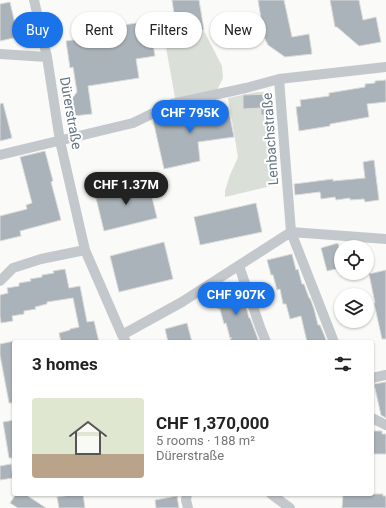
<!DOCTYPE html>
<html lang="en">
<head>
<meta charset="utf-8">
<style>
	body { margin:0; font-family:Roboto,sans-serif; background:#f6f6f6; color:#222; height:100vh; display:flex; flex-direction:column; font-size:15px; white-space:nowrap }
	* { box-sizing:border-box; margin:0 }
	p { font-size:13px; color:#767676 }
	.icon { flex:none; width:22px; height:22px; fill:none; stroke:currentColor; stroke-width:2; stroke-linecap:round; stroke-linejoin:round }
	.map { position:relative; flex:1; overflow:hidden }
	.side { position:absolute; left:12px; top:340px; width:362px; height:156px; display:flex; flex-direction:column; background:#fff; border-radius:4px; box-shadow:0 1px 3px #0004 }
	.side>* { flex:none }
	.guide { position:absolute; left:12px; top:12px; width:362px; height:36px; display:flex; gap:8px }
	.tools { position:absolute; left:334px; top:240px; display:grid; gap:8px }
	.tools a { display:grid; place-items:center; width:40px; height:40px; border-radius:50%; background:#fff; box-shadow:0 1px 3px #0004; font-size:20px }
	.price { position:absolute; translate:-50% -34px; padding:0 9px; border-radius:14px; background:#1a73e8; color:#fff; font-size:13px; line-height:26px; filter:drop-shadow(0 1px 2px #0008) }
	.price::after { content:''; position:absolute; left:50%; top:24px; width:12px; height:9px; margin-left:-6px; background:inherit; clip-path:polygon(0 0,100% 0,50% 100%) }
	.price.current { background:#222; color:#fff }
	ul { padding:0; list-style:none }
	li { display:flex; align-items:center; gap:12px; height:100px; padding:0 20px }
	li+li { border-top:1px solid #e0e0e0 }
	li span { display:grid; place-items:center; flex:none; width:112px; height:80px; border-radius:4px; color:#555 }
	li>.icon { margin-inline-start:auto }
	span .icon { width:48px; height:48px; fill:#fffc; stroke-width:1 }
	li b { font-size:17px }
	h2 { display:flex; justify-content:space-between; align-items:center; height:48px; padding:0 20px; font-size:17px }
	.chip { padding:0 14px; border-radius:18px; background:#fff; box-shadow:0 1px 3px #0004; font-size:14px; line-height:36px }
	.chip.current { background:#1a73e8; color:#fff }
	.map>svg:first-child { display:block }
	.green { fill:#dadfd7 }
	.building { fill:#aab3b9; stroke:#dcdcda }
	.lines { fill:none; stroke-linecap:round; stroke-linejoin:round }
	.minor { stroke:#c3c8cc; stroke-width:10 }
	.labels { text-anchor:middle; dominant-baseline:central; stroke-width:4; stroke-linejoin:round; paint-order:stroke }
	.street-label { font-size:14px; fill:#657683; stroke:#fff }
</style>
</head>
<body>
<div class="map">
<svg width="386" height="508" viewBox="0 0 386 508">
	<rect width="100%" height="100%" fill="#fafaf8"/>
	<path class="green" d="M204,31L222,66L223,78L217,90L176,103L164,36Z
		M257,92H270L273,94L274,118L275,185L225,197V191L230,175L238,157L228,98Z"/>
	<path class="building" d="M172,0H199L204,30L177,34Z
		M258,0H284L292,37L309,34L312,54L285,57L268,45L264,37Z
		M330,0H359L363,20L376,17L381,42L359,46L337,27H335Z
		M10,2L18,37L0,41V4Z
		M149,21L155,56L136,59L139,78L88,86L92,114L73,116L71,100L77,92L73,67L70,68L66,41L93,37L92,30Z
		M386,80V102L367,104L369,117L330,124V126L299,131L296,107L301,106L300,100L329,96V93L365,87V84L375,83V81Z
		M271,94V115H261V108L243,109V95Z
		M3,103L12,138L0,141V104Z
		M228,107L234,137L198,142L200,161L164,169L153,120L197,111Z
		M45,151L53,181L51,182L61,220L20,231L21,236L0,241V216L27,209L26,205L32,203L20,157Z
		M374,160L379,200L365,202L364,199L350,200V198L336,200L335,197L321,199L320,192L295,195L294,184L333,179V181L365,178L363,162Z
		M148,181L157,218L104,231L95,194Z
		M256,203L262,232L200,245L194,217Z
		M164,242L173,279L119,292L110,256Z
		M338,243L339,247H341V268L327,271L321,248Z
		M292,254L296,270L298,269L302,284H304L309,298H310L314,309L318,325H320L327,342H307L301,316L290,319L286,304H283L280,289L277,290L273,275H271L267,260Z
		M65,269L69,288L80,286L87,322L94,321L99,342H61L59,333L70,330V329L79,327L73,298L47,302V304L35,307L36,309L24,311V314L12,316L13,321L1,323L0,316V295L8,293L7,288L19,286V283L31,281L30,279L42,277V275L54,273L53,271Z
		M386,270V339H382L374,303H375L369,274Z
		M240,288L243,304L245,303L249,318H250L259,342H231L230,338H232H230L226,323L224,324L220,309H218L214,294Z
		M187,323L192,342H168L165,329Z
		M14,341V403H9L0,355V344Z
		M386,382V418L381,415L374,384Z
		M14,420V458H9L3,422Z
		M372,431H382V434H386V454H372Z
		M11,464L13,478L0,480V466Z
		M16,494H25L46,508H18L10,503Z
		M77,494H83L85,508H59L57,497Z
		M343,494H383V496H386V508H342Z
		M177,496L179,508H156L155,500Z"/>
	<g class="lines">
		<path class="minor" d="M34,0L47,57L60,141L85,250L122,335L126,342
			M0,54L47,57
			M0,155L133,123L172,104L246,88L279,79
			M239,266L260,327L266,342
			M0,281L13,268L41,259L85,250
			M122,335L182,302L291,232L386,239
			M334,342L291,232L279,79L386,67
			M372,378L386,375
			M372,418L386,425
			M187,494L186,500L188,508
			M271,494L290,508"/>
	</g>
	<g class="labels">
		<g class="street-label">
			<text transform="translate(71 113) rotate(80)">Dürerstraße</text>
			<text transform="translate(270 139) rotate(-94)">Lenbachstraße</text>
		</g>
	</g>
</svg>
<div class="tools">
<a><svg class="icon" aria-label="locate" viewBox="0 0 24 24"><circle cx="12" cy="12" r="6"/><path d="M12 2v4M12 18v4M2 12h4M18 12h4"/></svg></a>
<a><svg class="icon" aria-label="layers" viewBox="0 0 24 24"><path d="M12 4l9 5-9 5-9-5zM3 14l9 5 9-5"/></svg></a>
</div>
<b class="price" style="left:190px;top:134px">CHF 795K</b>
<b class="price current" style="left:126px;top:206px">CHF 1.37M</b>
<b class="price" style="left:236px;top:316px">CHF 907K</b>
<div class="guide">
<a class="chip current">Buy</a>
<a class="chip">Rent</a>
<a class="chip">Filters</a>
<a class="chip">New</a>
</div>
<section class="side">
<h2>3 homes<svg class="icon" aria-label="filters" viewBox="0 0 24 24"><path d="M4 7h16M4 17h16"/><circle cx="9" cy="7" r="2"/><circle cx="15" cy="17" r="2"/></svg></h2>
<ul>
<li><span style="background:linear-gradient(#dfe7d0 70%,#b9a48a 0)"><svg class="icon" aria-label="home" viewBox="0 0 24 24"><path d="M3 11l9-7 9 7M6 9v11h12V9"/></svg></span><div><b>CHF 1,370,000</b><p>5 rooms · 188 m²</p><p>Dürerstraße</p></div></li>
</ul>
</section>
</div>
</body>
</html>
